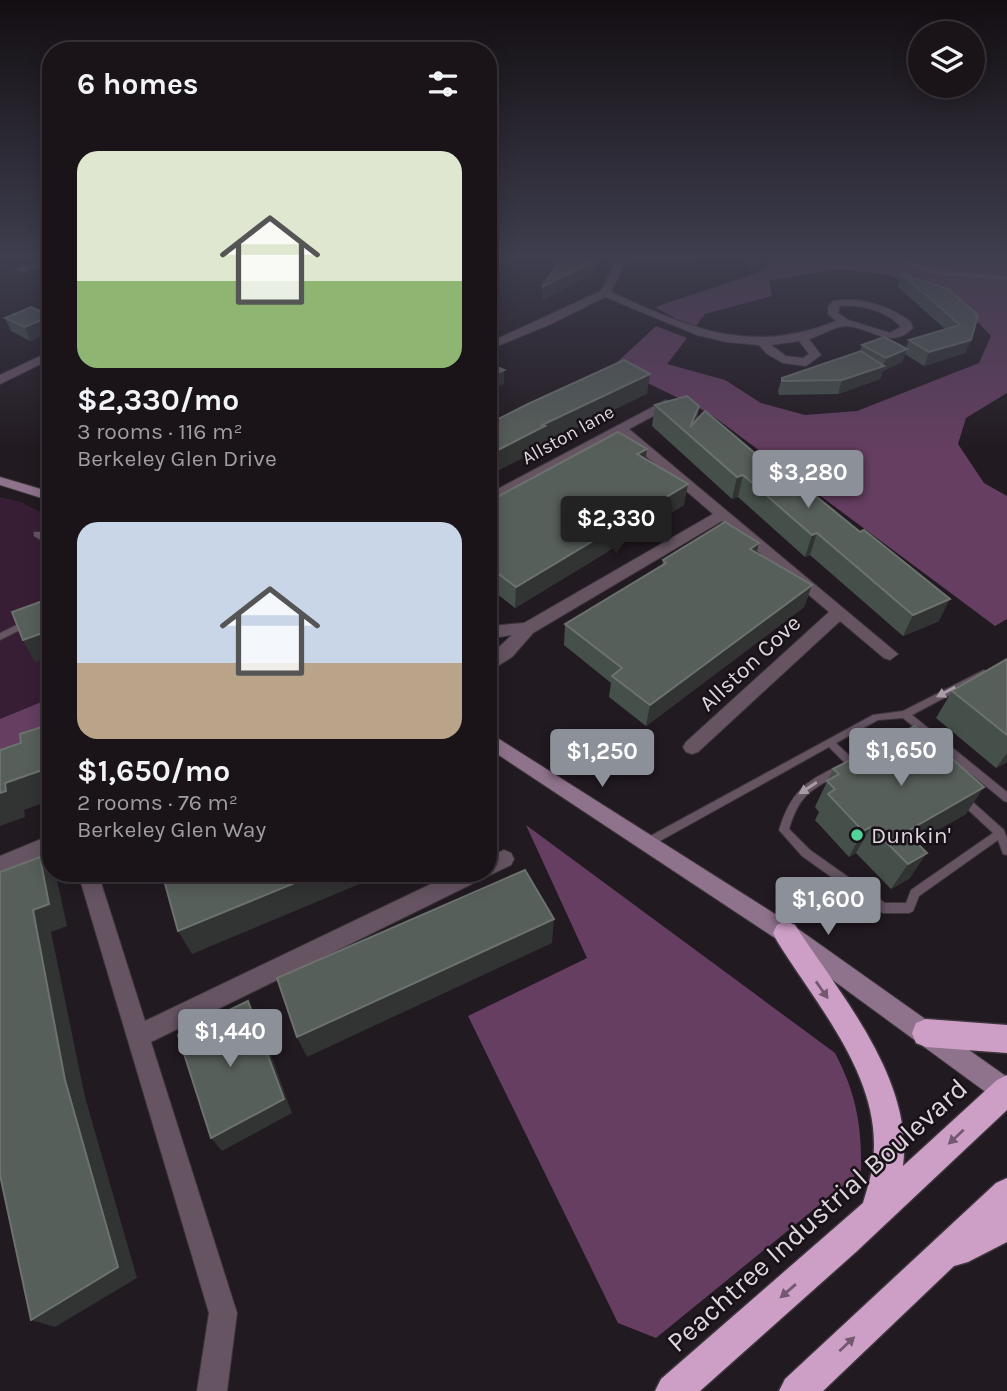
<!DOCTYPE html>
<html lang="en">
<head>
<meta charset="utf-8">
<style>
	body { margin:0; font-family:Karla,sans-serif; background:#272126; color:#f1f3f6; height:100vh; display:flex; flex-direction:column; font-size:26px; white-space:nowrap }
	* { box-sizing:border-box; margin:0 }
	p { font-size:23px; color:#9f9ea2 }
	.icon { flex:none; width:38px; height:38px; fill:none; stroke:currentColor; stroke-width:2; stroke-linecap:round; stroke-linejoin:round }
	.map { position:relative; flex:1; overflow:hidden }
	.drawer { position:absolute; left:42px; top:42px; width:455px; height:840px; display:flex; flex-direction:column; background:#1a1419; border-radius:28px; box-shadow:0 4px 18px #0003,0 0 0 2px #383338 }
	.drawer>* { flex:none }
	.fabs { position:absolute; left:908px; top:21px; display:grid; gap:14px }
	.fabs a { display:grid; place-items:center; width:77px; height:77px; border-radius:50%; background:#1a1419; box-shadow:0 4px 18px #0003,0 0 0 2px #383338; font-size:35px }
	.price { position:absolute; translate:-50% -60px; padding:0 16px; border-radius:7px; background:#8c9099; color:#fff; font-size:23px; line-height:46px; filter:drop-shadow(0 2px 4px #0008) }
	.price::after { content:''; position:absolute; left:50%; top:42px; width:21px; height:16px; margin-left:-10px; background:inherit; clip-path:polygon(0 0,100% 0,50% 100%) }
	.price.active { background:#222; color:#fff }
	ul { padding:0; list-style:none }
	li { display:grid; align-content:center; gap:14px; height:371px; padding:0 35px }
	li span { display:grid; place-items:center; height:217px; border-radius:21px; color:#555 }
	li>.icon { margin-inline-start:auto }
	span .icon { width:126px; height:126px; fill:#fffc; stroke-width:1 }
	li b { font-size:30px }
	h2 { display:flex; justify-content:space-between; align-items:center; height:84px; padding:0 35px; font-size:30px }
	.map>svg:first-child { display:block }
	.green { fill:#381e35 }
	.forest { fill:#653e61 }
	.lines { fill:none; stroke-linecap:round; stroke-linejoin:round }
	.stream { stroke:#7e627b; stroke-width:4.5 }
	.lane-casing { stroke:#3c353b; stroke-width:2 }
	.street-casing { stroke:#3c353b; stroke-width:2 }
	.secondary-casing { stroke:#3c353b; stroke-width:2 }
	.highway-casing { stroke:#3c353b; stroke-width:3 }
	.lane { fill:#665463; fill-rule:evenodd }
	.street { fill:#665463; fill-rule:evenodd }
	.secondary { fill:#8f728b; fill-rule:evenodd }
	.highway { fill:#cd9fc7; fill-rule:evenodd }
	.wall { fill:#46504a }
	.shaded-wall { fill:#313433 }
	.building { fill:#575f5a; stroke:#6c726e; stroke-width:2 }
	.oneway { fill:#a89da6 }
	.oneway2 { fill:#735870 }
	.poi-dot { fill:#52d397; stroke:#191118; stroke-width:2.5 }
	.labels { text-anchor:middle; dominant-baseline:central; stroke-width:5; stroke-linejoin:round; paint-order:stroke }
	.far-street-label { font-size:19px; fill:#ded8dd; stroke:#191118 }
	.street-label { font-size:23px; fill:#ded8dd; stroke:#191118 }
	.poi-label { font-size:23px; fill:#ded8dd; stroke:#191118; text-anchor:start }
	.near-street-label { font-size:28px; fill:#ded8dd; stroke:#191118 }
</style>
</head>
<body>
<div class="map">
<svg width="1007" height="1391" viewBox="0 0 1007 1391">
	<rect width="100%" height="100%" fill="#221a21"/>
	<path class="green" d="M0,497L21,502L51,518V698L0,719Z"/>
	<path class="forest" d="M772,256H938L950,263L1007,256V393L966,418L958,444L984,483L1007,496V619L995,626L709,413L613,366L656,326L687,338L667,364L725,380L761,403L805,415L857,411L979,363L991,336L953,296L887,275L840,269L769,281L772,296L705,314L696,326L676,319L655,307L763,271Z
		M51,698V742L0,761V719Z
		M526,825L835,1053C856,1093 862,1126 861,1171L656,1338L618,1323L468,1016L587,958Z"/>
	<g class="lines">
		<path class="stream" d="M873,256L892,258L939,273L1007,278"/>
		<g class="lane-casing">
			<path id="lane" d="M34,532H40L51,540V546L34,536Z
				M27,620L31,623L30,625L0,640V633Z
				M984,670L988,673L987,675L912,715L1007,792V802L1004,801L903,718L878,720L836,743L854,760L856,763L854,766L851,767L848,766L829,747L651,846L647,847L643,846L642,843L643,840L873,715L903,711Z
				M839,766L842,767L844,770L842,773C811,790 800,793 789,829L810,850L885,903H906L911,890L993,833L960,802L958,799L960,796L963,795L966,796L1004,830L1007,838V855L1003,854L998,840L919,896L913,911L909,913H883L879,911L802,856L779,830C790,794 804,781 839,766Z"/>
		</g>
		<g class="street-casing">
			<path id="street" d="M619,256H697L692,259H627L611,292C690,328 750,356 836,321L828,314V307L833,301C860,296 890,306 911,322L913,328C890,351 871,327 846,326C835,326 820,336 809,339L821,355L806,366L783,363L767,354L759,345L726,342L697,335L605,297L551,324L488,350V343L601,291ZM840,306C860,304 888,311 901,327L890,333L848,320L838,313ZM799,341L809,354L803,358L786,356L771,345Z
				M51,260V266L20,272L15,269Z
				M51,351V359L0,384V375Z
				M666,400L672,404L670,407L629,429L898,654L890,660L884,658L840,621L698,752L692,754L686,752L683,747L686,742L829,612L722,521L533,633L512,657L488,672V657L512,635L488,639V626L524,623L713,514L620,434L488,504V494Z
				M51,835V853L0,874V856Z
				M504,850L511,853L514,859L511,865L488,876L484,875L482,879L151,1042L237,1313L227,1391H197L209,1313L78,873H98L145,1021L454,873H488V857Z"/>
		</g>
		<g class="secondary-casing">
			<path id="secondary" d="M0,477L51,492V501L0,485Z
				M488,732L794,926L1007,1077V1104L998,1101L778,940L488,748Z"/>
		</g>
		<g class="highway-casing">
			<path id="highway" d="M786,921L795,925C839,993 914,1079 903,1166L997,1080L1007,1075V1110L856,1252L700,1391H655L661,1379L863,1203C867,1189 872,1175 873,1161C883,1079 817,1006 777,941L773,933L777,925Z
				M926,1019L1007,1025V1053L926,1047L916,1043L912,1033L916,1023Z
				M1007,1178V1242L968,1262L954,1266L823,1391H779L785,1379L996,1183Z"/>
		</g>
		<use href="#lane" class="lane"/>
		<use href="#street" class="street"/>
		<use href="#secondary" class="secondary"/>
		<use href="#highway" class="highway"/>
	</g>
	<path class="wall" d="M739,256H758L752,269Z
		M902,274L948,289L971,340L965,353L924,366L905,354L902,362L883,371L880,379L838,394L779,395L778,391L782,378L860,351L862,345L906,348L909,340L945,329L898,287Z
		M51,316V331L30,341L11,331L5,318Z
		M655,405L699,406L697,420L939,621L903,636L810,555L805,557L738,497L732,499L652,426Z
		M647,449L645,459L684,505L515,608L488,587V502Z
		M759,543L756,552L812,585L804,607L646,726L609,697L611,683L564,645L565,624L662,566L663,560Z
		M1007,659V762L996,768L936,718L952,691Z
		M833,769L966,814L916,842L910,878L891,889L856,853L849,857L815,820L819,812L815,807Z"/>
	<path class="shaded-wall" d="M584,256H591L585,266L595,261L594,274L542,300V287L582,259Z
		M755,256H758L752,269Z
		M51,316V331L30,341L25,327Z
		M971,340L965,353L924,366L929,352Z
		M907,349L902,362L883,371L880,379L838,394L842,380L883,366L886,358Z
		M504,370V384L488,391V377Z
		M650,374L647,394L544,444V447L488,476V455L542,425Z
		M699,406L695,427H690Z
		M647,449L644,470L637,454Z
		M743,475L738,497L732,499L737,477Z
		M688,484L684,505L515,608L516,587Z
		M817,533L810,555L805,557L812,535Z
		M759,543L753,565L750,549Z
		M812,585L804,607L646,726L650,705Z
		M950,599L939,621L903,636L913,615Z
		M51,630V656L35,662L23,640Z
		M1007,753V762L996,768Z
		M51,767V800L24,810L25,817L0,826V793L5,783Z
		M984,787L966,814L897,853L906,832Z
		M871,827L856,853L849,857L863,831Z
		M927,853L910,878L891,889L908,864Z
		M40,857L57,880L67,926L51,932L85,1097L137,1278L55,1327L31,1320L65,1080L33,910Z
		M319,873H386L192,954L178,931Z
		M554,919L552,943L307,1057L297,1037Z
		M248,1001L257,1017L292,1113L222,1151L211,1138Z"/>
	<path class="building" d="M564,256H584L582,259L595,261L542,287Z
		M902,274L948,289L978,315L971,340L929,352L909,340L960,325Z
		M31,307L51,316L25,327L5,318Z
		M884,337L907,349L886,358L862,345Z
		M861,351L884,366L842,380L782,381V378Z
		M624,360L650,374L542,425L545,426L488,455V424L528,404Z
		M488,363L504,370L488,377Z
		M687,396L699,406L690,427L705,411L783,477L790,475L860,532L864,530L950,599L913,615L817,533L812,535L743,475L737,477L655,405Z
		M618,432L647,449L637,454L688,484L516,587L488,566V502Z
		M725,522L759,543L750,549L812,585L650,705L612,676L622,668L565,624L666,563L663,560Z
		M51,598V630L23,640L12,612Z
		M1007,659V735L952,691Z
		M51,724V767L5,783L6,791L0,793V750L21,743L20,734Z
		M915,726L984,787L906,832L927,853L908,864L871,827L863,831L828,794L835,789L827,781L839,774L833,769Z
		M40,857L49,904L33,910L65,1080L118,1267L31,1320L0,1175V872Z
		M525,870L554,919L297,1037L277,978Z
		M162,873H319L178,931Z
		M248,1001L284,1099L211,1138L178,1035Z"/>
	<defs><path id="oneway-solid" d="M-6-.8H1V-3.2L6.5 0L1 3.2V.8H-6Z" transform="scale(1.75)"/></defs>
	<g class="oneway">
		<use href="#oneway-solid" transform="translate(946 692) rotate(152)"/>
		<use href="#oneway-solid" transform="translate(808 788) rotate(147)"/>
	</g>
	<g class="oneway2">
		<use href="#oneway-solid" transform="translate(822 990) rotate(55)"/>
		<use href="#oneway-solid" transform="translate(956 1137) rotate(137)"/>
		<use href="#oneway-solid" transform="translate(788 1291) rotate(139)"/>
		<use href="#oneway-solid" transform="translate(847 1344) rotate(-43)"/>
	</g>
	<linearGradient id="sky" x2="0" y2="1"><stop stop-color="#130e12"/><stop offset="0.57" stop-color="#3e3e4e"/><stop offset="1" stop-color="#3e3e4e" stop-opacity="0"/></linearGradient>
	<rect width="1007" height="451" fill="url(#sky)"/>
	<circle class="poi-dot" cx="857" cy="835" r="7"/>
	<g class="labels">
		<g class="far-street-label">
			<text transform="translate(568 435) rotate(-29)">Allston lane</text>
		</g>
		<g class="street-label">
			<text transform="translate(750 663) rotate(-43)">Allston Cove</text>
		</g>
		<g class="poi-label">
			<text x="871" y="835">Dunkin'</text>
		</g>
		<g class="near-street-label">
			<text transform="translate(817 1215) rotate(-42)">Peachtree Industrial Boulevard</text>
		</g>
	</g>
</svg>
<div class="fabs">
<a><svg class="icon" aria-label="layers" viewBox="0 0 24 24"><path d="M12 4l9 5-9 5-9-5zM3 14l9 5 9-5"/></svg></a>
</div>
<b class="price" style="left:808px;top:510px">$3,280</b>
<b class="price active" style="left:616px;top:556px">$2,330</b>
<b class="price" style="left:901px;top:788px">$1,650</b>
<b class="price" style="left:602px;top:789px">$1,250</b>
<b class="price" style="left:828px;top:937px">$1,600</b>
<b class="price" style="left:230px;top:1069px">$1,440</b>
<section class="drawer">
<h2>6 homes<svg class="icon" aria-label="filters" viewBox="0 0 24 24"><path d="M4 7h16M4 17h16"/><circle cx="9" cy="7" r="2"/><circle cx="15" cy="17" r="2"/></svg></h2>
<ul>
<li><span style="background:linear-gradient(#dfe7d0 60%,#8fb573 0)"><svg class="icon" aria-label="home" viewBox="0 0 24 24"><path d="M3 11l9-7 9 7M6 9v11h12V9"/></svg></span><div><b>$2,330/mo</b><p>3 rooms · 116 m²</p><p>Berkeley Glen Drive</p></div></li>
<li><span style="background:linear-gradient(#c9d6e8 65%,#b9a48a 0)"><svg class="icon" aria-label="home" viewBox="0 0 24 24"><path d="M3 11l9-7 9 7M6 9v11h12V9"/></svg></span><div><b>$1,650/mo</b><p>2 rooms · 76 m²</p><p>Berkeley Glen Way</p></div></li>
</ul>
</section>
</div>
</body>
</html>
